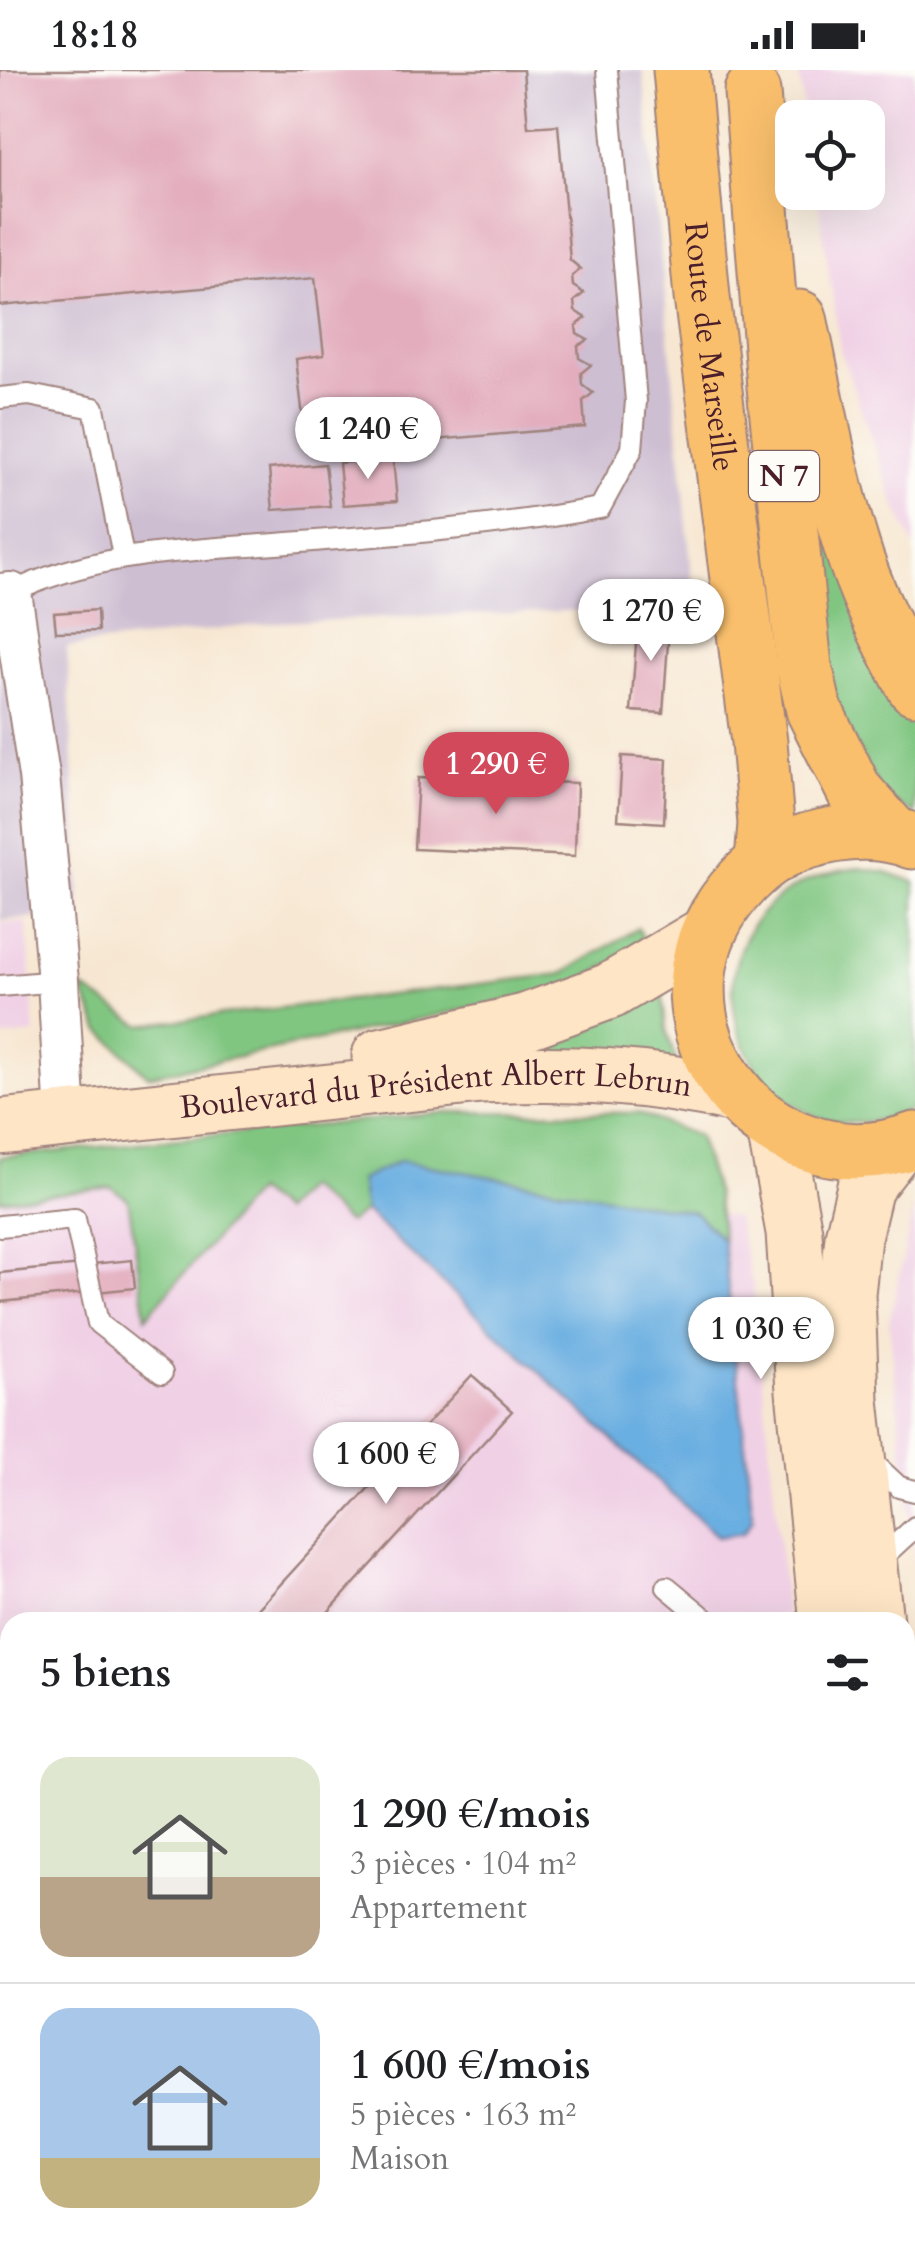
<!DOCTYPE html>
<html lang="fr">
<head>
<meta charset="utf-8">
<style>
	body { margin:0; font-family:Cardo,serif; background:#f6f6f6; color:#202124; height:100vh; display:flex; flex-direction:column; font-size:38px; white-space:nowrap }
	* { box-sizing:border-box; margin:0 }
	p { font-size:32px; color:#757577 }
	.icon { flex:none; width:55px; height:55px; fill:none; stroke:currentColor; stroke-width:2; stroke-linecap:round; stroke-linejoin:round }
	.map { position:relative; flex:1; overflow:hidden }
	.panel { position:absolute; left:0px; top:1542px; width:915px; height:642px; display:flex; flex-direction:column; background:#fff; border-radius:30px 30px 0 0; box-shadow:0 10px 40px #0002 }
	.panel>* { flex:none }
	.fabs { position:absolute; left:775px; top:30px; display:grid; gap:20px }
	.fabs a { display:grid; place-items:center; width:110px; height:110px; border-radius:20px; background:#fff; box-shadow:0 10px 40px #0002; font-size:50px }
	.price { position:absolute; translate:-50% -85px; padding:0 22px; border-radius:35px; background:#fff; color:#222; font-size:32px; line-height:65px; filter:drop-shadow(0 2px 5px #0008) }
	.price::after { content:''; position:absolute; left:50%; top:60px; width:30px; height:22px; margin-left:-15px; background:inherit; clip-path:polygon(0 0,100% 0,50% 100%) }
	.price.on { background:#d1495b; color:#fff }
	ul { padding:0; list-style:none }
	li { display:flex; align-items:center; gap:30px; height:250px; padding:0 40px }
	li+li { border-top:2px solid #e0e0e0 }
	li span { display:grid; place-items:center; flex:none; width:280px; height:200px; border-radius:30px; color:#555 }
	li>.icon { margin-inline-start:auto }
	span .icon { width:120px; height:120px; fill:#fffc; stroke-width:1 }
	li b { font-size:42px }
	h2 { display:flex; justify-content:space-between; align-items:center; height:120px; padding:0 40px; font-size:42px }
	.status { display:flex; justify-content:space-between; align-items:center; height:70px; padding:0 50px; background:#fff; direction:ltr }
	.status svg { height:28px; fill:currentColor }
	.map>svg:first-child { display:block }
	.built { fill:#f0d0e5 }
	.industrial { fill:#cebed2 }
	.green { fill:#80c681; stroke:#657256; stroke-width:2.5 }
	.water { fill:#6bafe1; stroke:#5a6786; stroke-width:2.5 }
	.building { fill:#e3adbe }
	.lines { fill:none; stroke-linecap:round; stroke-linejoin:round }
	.lane-casing { stroke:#a0837e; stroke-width:24 }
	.street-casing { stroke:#a0837e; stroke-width:44 }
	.secondary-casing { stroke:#a0837e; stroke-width:59 }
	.primary-casing { stroke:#a0837e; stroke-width:59 }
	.lane { stroke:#fff; stroke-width:20 }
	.street { stroke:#fff; stroke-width:40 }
	.secondary { stroke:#fde5c5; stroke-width:55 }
	.primary { stroke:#f9bf6d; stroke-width:55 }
	.labels { text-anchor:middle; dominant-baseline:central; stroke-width:8; stroke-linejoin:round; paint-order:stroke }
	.shield { fill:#fdfcf7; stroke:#806168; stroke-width:2.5 }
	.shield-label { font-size:30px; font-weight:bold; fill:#4a1f2b }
	.street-label { font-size:32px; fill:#4a1f2b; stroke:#fdfcf7 }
</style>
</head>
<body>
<div class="status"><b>18:18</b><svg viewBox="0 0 49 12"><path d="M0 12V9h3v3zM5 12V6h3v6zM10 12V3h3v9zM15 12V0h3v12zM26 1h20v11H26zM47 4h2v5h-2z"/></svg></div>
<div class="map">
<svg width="915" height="2184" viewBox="0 0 915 2184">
	<rect width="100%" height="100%" fill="#fdfcf7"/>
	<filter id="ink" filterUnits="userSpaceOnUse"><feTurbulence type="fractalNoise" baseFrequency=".01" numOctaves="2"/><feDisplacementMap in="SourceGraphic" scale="20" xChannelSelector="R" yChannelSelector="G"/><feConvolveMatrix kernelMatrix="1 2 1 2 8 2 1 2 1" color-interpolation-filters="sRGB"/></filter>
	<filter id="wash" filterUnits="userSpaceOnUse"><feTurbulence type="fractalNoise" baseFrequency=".0048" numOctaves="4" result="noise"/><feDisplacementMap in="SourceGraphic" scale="40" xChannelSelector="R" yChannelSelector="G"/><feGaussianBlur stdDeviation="2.25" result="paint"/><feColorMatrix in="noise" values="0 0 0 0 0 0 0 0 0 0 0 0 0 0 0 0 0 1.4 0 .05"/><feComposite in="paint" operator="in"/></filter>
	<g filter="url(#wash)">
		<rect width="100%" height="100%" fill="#f7e7d2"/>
		<path class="built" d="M798,0H915V478L894,432L841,283L817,123L868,122V48L805,47Z
			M27,852L35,964L0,968V853Z
			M355,1088L736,1147L753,1215L787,1552H10V2175H852L853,2184H0V1130Z
			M915,1133V1497L889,1252Z"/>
		<path class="industrial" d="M0,0H643L695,536L281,552L67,577L81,846L0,850Z"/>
		<path class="green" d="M798,323L903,633L915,650V744L884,727L826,622Z
			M859,798L886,802L915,812V1038C736,1121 641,823 859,798Z
			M638,858L643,869L621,888L567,918L148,1006L100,960L81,917L141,955L562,904Z
			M662,917L666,959L677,995L439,990Z
			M448,1042L638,1043L698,1066L716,1124L723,1170L694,1142L361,1110L365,1141L348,1153L306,1117L282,1142L256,1121L146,1247L128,1129L111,1117L0,1130V1087Z"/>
		<path class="water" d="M400,1091L694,1142L723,1170L753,1449L743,1463L718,1467L365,1141L360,1110Z"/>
		<g id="blocks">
			<path class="building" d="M0,0H523L528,57L558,55L570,190L581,199L572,206L573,216L584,223L574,231L575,241L586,248L576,256L577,264L588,270L578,276L579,288L591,295L581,303L582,314L593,323L583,331L585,357L307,381L296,289L324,285L315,208L0,236Z
				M393,389L397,431L343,435L339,393Z
				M325,394L330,436L273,440L269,399Z
				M97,540L98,561L56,562L54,543Z
				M670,545L663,643L631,641L638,547Z
				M622,686L667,689L664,753L618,750Z
				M418,708L577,713L575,786L414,779Z
				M132,1190L135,1218L0,1232V1203Z
				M472,1305L512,1341L319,1552H246Z
				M0,1718L10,1727V2175H46L37,2184H0Z
				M184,2175H500L510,2184H176Z"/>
		</g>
	</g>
	<g filter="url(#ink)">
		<use href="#blocks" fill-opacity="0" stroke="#a0837e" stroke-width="2.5"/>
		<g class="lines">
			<g class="lane-casing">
				<path id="lane" d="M0,328L29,325L94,338L123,486
					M11,523C98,480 193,481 288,473C393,465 497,457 600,438L632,379L636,331L607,0
					M0,916L58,911
					M0,1156L75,1149L98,1253L162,1303
					M869,1389L899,1417L915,1421
					M877,1492L915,1457
					M667,1517L709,1552
					M0,1698L10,1708
					M905,1703L915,1700
					M905,1728L915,1732"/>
			</g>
			<g class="street-casing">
				<path id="street" d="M0,524L11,523L39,706L58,911L66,1049"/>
			</g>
			<g class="secondary-casing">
				<g id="secondary">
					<path d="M380,986L525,952L610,921L707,864"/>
					<path id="s1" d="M0,1057L481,1006C573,1002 644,1005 734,1025"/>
					<path d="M775,1059L794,1162L804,1321L828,1552"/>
					<path d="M875,1552L851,1330L847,1224L853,1167L865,1117L896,1077"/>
					<path d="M905,1839L915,1934"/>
					<path d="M894,2175L895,2184"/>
				</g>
			</g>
			<g class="primary-casing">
				<g id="primary">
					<path id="s2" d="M681,0L702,227L759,672L766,754L763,791"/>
					<path d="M752,22L775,317L804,596L814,640L855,722L893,764"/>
					<path d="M799,248C816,329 830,411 856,490C871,534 893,576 915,617"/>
					<path d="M912,771C878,758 842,761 808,771C782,778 763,791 744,810C624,933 754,1128 915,1070"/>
				</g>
			</g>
			<use href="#lane" class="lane"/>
			<use href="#street" class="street"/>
			<use href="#secondary" class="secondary"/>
			<use href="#primary" class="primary"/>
		</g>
	</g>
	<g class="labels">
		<rect class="shield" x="749" y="381" width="70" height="50" rx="8"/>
		<g class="shield-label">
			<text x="784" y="406">N 7</text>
		</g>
		<g class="street-label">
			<text stroke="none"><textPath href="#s2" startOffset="278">Route de Marseille</textPath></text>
			<text stroke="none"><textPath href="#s1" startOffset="438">Boulevard du Président Albert Lebrun</textPath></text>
		</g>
	</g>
</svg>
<div class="fabs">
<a><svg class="icon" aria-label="locate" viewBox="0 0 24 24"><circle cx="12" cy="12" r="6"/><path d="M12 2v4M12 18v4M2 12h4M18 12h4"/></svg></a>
</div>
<b class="price" style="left:368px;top:412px">1 240 €</b>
<b class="price" style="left:651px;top:594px">1 270 €</b>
<b class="price on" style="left:496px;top:747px">1 290 €</b>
<b class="price" style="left:761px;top:1312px">1 030 €</b>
<b class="price" style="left:386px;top:1437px">1 600 €</b>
<section class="panel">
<h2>5 biens<svg class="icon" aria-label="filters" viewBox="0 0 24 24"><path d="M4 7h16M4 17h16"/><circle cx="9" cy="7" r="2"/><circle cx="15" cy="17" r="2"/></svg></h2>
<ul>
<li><span style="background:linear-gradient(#dfe7d0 60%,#b9a48a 0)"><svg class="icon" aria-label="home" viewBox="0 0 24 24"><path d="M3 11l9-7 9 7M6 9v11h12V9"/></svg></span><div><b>1 290 €/mois</b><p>3 pièces · 104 m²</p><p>Appartement</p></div></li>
<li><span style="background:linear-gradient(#a9c7e8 75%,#c2b280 0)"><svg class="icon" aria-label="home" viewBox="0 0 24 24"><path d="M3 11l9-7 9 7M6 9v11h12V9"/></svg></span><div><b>1 600 €/mois</b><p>5 pièces · 163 m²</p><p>Maison</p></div></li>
</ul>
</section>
</div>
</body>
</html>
